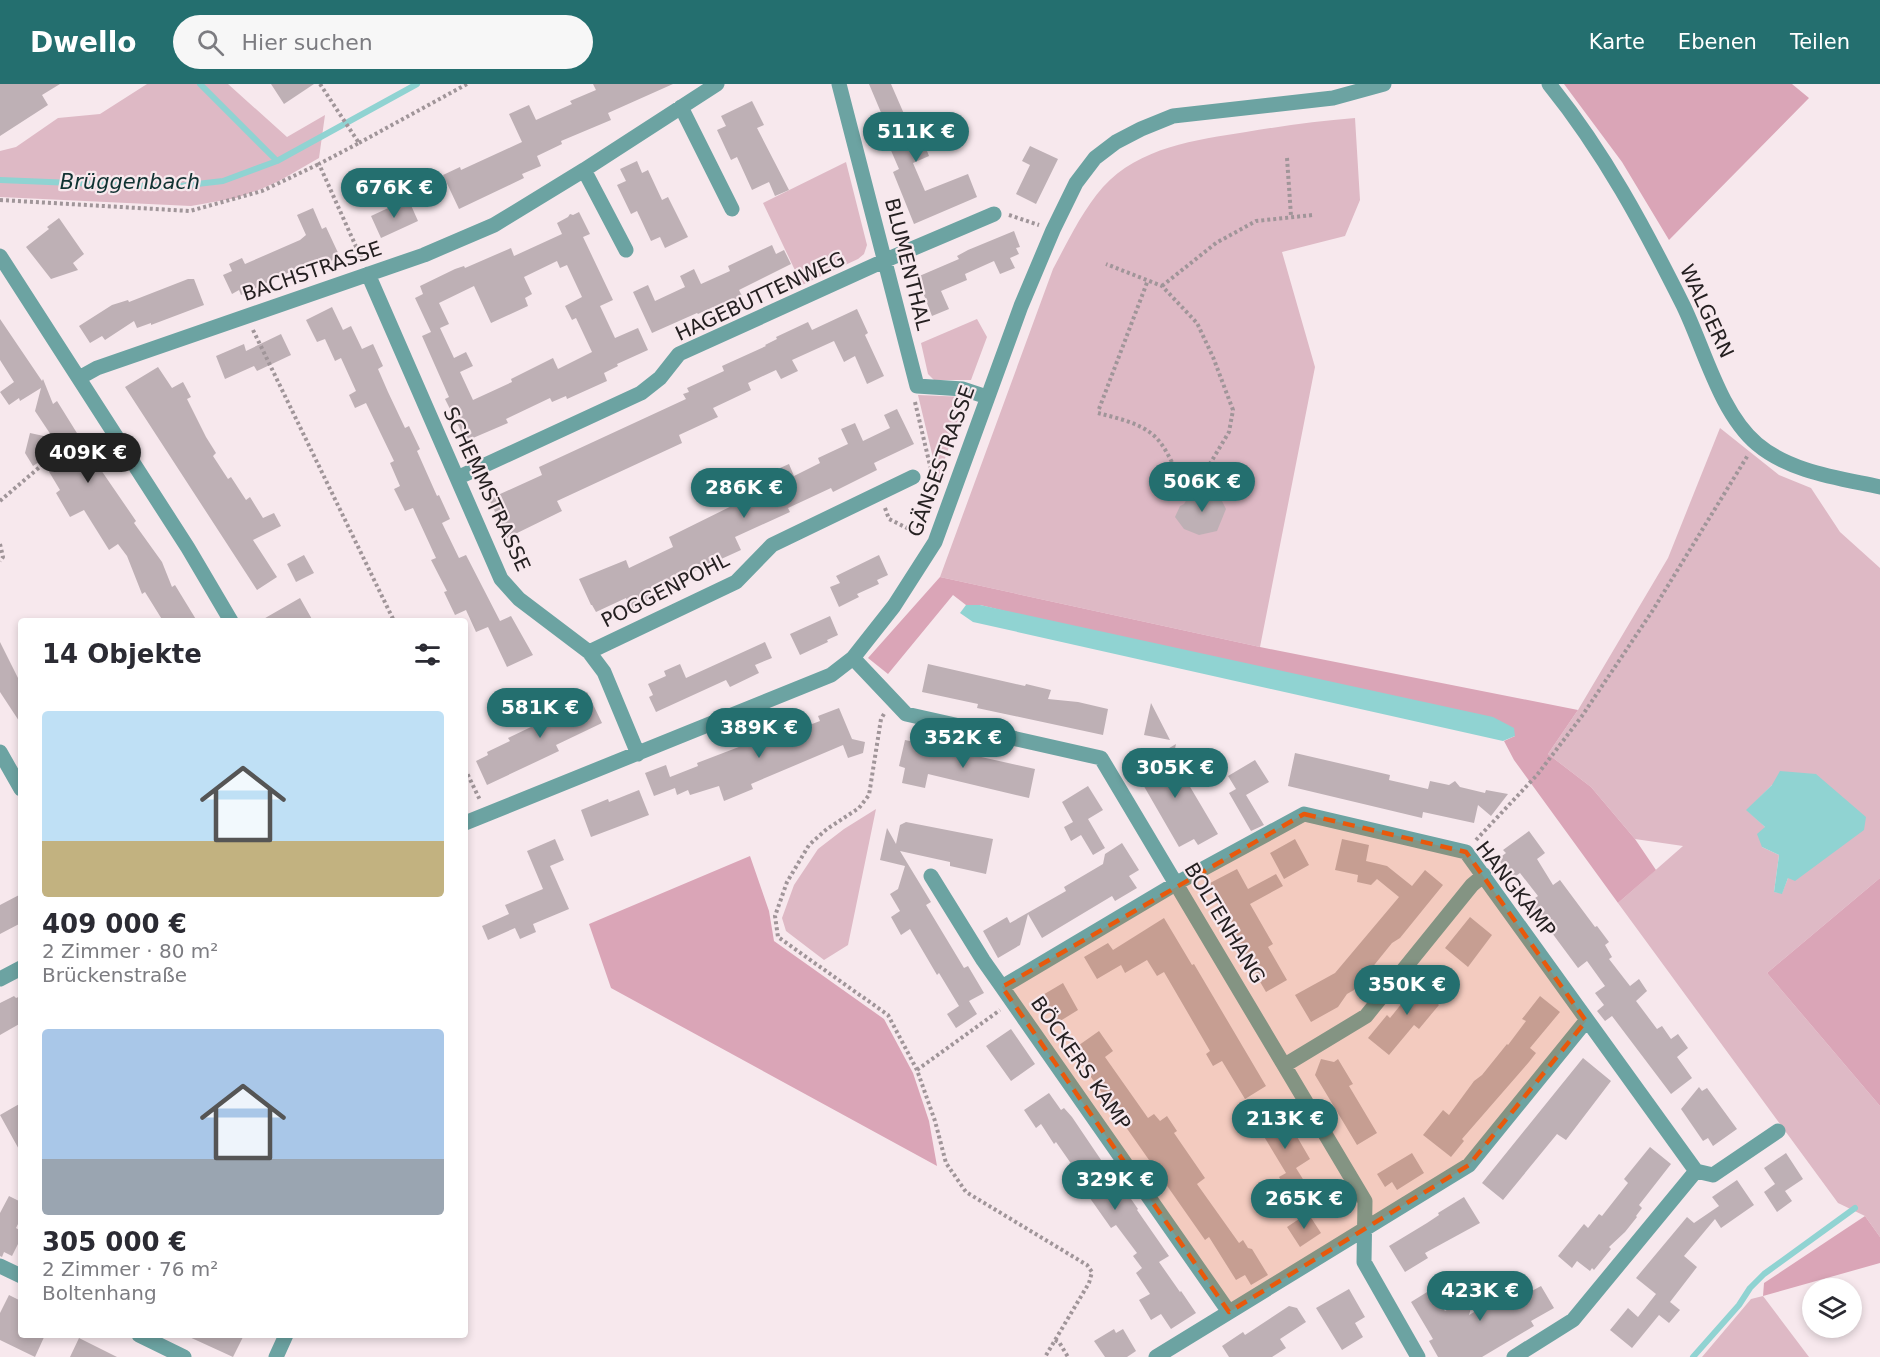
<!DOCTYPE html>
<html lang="de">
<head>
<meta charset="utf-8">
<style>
	body { margin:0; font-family:"DejaVu Sans",sans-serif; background:#f7f7f7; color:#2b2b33; height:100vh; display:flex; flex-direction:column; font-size:22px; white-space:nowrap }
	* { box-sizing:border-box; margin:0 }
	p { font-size:20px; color:#7c7c81 }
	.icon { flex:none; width:33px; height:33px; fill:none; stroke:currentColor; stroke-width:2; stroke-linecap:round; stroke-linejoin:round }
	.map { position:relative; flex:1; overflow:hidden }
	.side { position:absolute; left:18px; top:534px; width:450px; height:720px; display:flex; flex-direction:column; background:#fff; border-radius:6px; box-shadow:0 3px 9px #0003 }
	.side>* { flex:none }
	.buttons { position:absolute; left:1802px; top:1194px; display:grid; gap:12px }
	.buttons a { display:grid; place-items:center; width:60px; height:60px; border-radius:50%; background:#fff; box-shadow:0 3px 9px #0003; font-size:30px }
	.price { position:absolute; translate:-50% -51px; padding:0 14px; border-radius:21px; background:#246f6f; color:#fff; font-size:20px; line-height:39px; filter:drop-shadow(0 2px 3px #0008) }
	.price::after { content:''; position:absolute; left:50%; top:36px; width:18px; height:14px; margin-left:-9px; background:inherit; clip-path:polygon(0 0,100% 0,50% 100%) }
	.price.active { background:#222; color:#fff }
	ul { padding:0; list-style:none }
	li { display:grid; align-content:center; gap:12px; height:318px; padding:0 24px }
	li span { display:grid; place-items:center; height:186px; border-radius:6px; color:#555 }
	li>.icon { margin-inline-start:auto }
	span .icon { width:108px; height:108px; fill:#fffc; stroke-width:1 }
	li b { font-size:26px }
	h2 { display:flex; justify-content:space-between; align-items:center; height:72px; padding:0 24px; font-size:26px }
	header { display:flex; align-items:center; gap:36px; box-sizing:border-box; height:84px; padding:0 30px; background:#246f6f; color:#fff }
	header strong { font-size:28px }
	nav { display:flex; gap:33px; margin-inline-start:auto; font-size:21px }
	.search { width:420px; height:54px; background:#f7f7f7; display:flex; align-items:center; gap:15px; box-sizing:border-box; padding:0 21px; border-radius:33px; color:#7c7c81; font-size:22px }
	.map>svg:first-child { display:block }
	.green { fill:#deb9c5; fill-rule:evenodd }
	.forest { fill:#daa5b7 }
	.water { fill:#90d3d2 }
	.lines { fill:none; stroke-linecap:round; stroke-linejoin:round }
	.stream { stroke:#90d3d2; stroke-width:6 }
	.building { fill:#beb0b5; fill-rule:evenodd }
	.path { stroke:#a09599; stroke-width:4; stroke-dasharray:3 3; stroke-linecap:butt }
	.minor { stroke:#6ca3a2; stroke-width:15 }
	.marked { fill:#e8590c; fill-opacity:0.2; stroke:#e8590c; stroke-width:4.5; stroke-dasharray:12 8; stroke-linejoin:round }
	.labels { text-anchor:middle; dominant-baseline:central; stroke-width:4.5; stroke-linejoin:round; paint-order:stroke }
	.street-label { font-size:20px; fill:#252021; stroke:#f7e8ed }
	.water-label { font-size:21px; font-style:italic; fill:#103232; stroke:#f7e8ed }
</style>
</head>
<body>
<header>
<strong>Dwello</strong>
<div class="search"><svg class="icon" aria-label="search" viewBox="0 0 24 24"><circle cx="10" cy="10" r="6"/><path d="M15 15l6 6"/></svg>Hier suchen</div>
<nav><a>Karte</a><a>Ebenen</a><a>Teilen</a></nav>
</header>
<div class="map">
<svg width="1880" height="1273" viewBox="0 0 1880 1273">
	<rect width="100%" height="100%" fill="#f7e8ed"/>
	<path class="green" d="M147,0H228L287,53L325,31L319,74L279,97L261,105L236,114L191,122L0,113V67L16,63L58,34L100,30Z
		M1355,34L1360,116L1345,152L1282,168L1315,283L1260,563L940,493L1053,185C1068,157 1082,127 1103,103C1139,63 1196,56 1246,48C1282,42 1318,37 1355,34Z
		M846,78L867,161L864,170L858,175L802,201L763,119Z
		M977,235L987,253L971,296H934L928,290L921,259Z
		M918,311L966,313L938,395Z
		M1720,344L1779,391L1811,404L1840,448L1880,484V794L1767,889L1880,1022V1153L1865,1132L1838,1119L1618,819L1683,762L1635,755L1591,703L1548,670L1578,626L1668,474ZM1772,701L1788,794L1782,809L1774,808L1779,771L1762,763L1765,743L1747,726Z
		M876,725L848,861L824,876L786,847L782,834L794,801L818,765L844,745Z
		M1763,1212L1809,1273H1702L1751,1215Z"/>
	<path class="forest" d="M1564,0H1792L1809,14L1669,156L1622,78Z
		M940,493L1260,563L1578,626L1548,670L1591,703L1635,755L1656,786L1618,819L1514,676L1504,657L1515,652L980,521H966L953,511L888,590L868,574Z
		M750,772L769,827L774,857L884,935L913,989L929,1037L937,1082L611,904L589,840Z
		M1880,794V1022L1767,889Z
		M1865,1132L1880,1153V1179L1763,1212L1764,1199Z"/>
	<path class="water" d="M966,521H980L1493,633L1514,644L1515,652L1503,657L973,538L960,529Z
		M1780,687L1816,690L1866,733L1864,746L1795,797L1788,794L1782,810L1774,808L1779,771L1762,763L1757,750L1765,743L1746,726L1772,701Z"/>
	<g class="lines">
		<path class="stream" d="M200,0L277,77
			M0,96L171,103L223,97L277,77L417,0
			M1693,1273L1739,1221L1750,1204L1764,1190L1855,1124"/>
	</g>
	<path class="building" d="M0,0H60L42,11L48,21L0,52Z
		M271,0H314L284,20Z
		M593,0H673L608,29L611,36L561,57L562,60L537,72L541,82L522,90L524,94L459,125L443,91L460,83L461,86L522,58L509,30L529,21L536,36L572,20L570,17L596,6Z
		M869,0H891L918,62L924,59L929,72L913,79L925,107L968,90L977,113L914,140L893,88L899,85L883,48L881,40L885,38Z
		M752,17L764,41L757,44L789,106L775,112L769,98L752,106L737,73L731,76L717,46L726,42L721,32Z
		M1030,62L1058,75L1036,120L1016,110L1030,81L1022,77Z
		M637,77L642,89L648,86L662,116L668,113L688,153L665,164L660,153L651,157L637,127L631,130L617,101L626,97L620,85Z
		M399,119L401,123L410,119L418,137L381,154L371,132Z
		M313,124L322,145L326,143L340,173L320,182L319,179L296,190L294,186L241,211L239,206L232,210L223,191L232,187L229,180L242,174L245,180L300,156L306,151L297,131Z
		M579,128L590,150L583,153L613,216L600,222L615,254L638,244L648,266L617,280L618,282L604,289L607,297L567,315L566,312L552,318L550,314L506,335L508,339L466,357L445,315L449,313L422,252L431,248L415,214L423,210L420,202L455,185L464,182L465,184L511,164L514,172L562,150L557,139L568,133L570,130L573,131ZM557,177L560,184L567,181L582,213L565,222L572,236L576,234L592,268L558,285L553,274L511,295L512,298L473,316L460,288L473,282L466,268L454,274L440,244L449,240L439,219L474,202L491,239L528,222L525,214L532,210L524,193Z
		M59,134L84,170L73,179L78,186L51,195L26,163L49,145L47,143Z
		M1014,147L1020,163L1016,164L1019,170L1010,174L1015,184L1000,190L994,177L965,190L967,196L941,207L949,225L932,232L917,193L959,175L957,172L968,166Z
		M772,161L776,170L784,166L791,180L739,206L743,214L715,226L713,223L698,230L697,229L652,249L633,208L648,201L655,217L685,203L680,192L694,185L701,200L730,187L728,182Z
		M188,195H194L204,221L151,241V239L137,244L134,237L105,256L102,252L90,259L79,242L112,221L128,216L129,218Z
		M332,223L343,246L351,242L362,265L373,260L383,282L378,285L388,308L405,344L409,342L420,365L417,367L437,412L439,411L450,435L442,439L459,474L466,471L500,537L511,532L533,571L507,583L488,543L476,548L466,526L455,531L444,508L447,507L431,476L436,474L413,424L405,427L394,405L400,402L390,379L394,377L366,319L355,324L349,311L356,307L341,274L335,277L325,255L317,258L306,236Z
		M857,225L868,249L865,251L884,292L867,300L855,272L844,278L834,257L792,276L798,287L781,295L776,286L748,299L751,306L713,324L718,333L679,351L682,359L557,417L562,427L507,454L489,415L542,391L539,383L686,315L683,310L689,308L687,304L724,287L722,282L766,262L765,261L777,255L776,253L808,238L812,246Z
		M0,235L42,297L43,295L53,320L57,317L90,370L136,437L134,439L162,478L172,503L175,501L197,537H163L145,508L142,510L127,472L118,460L109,466L84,426L70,433L56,409L60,406L42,376L33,382L25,369L30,349L53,354L35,327L41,304L20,317L19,314L9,321L0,308L14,298L0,276Z
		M281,250L291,271L257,287L254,282L225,295L216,272L244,260L246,267Z
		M158,283L172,304L183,298L191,313L187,315L206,353L216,369L213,372L228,395L231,393L246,416L250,413L263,434L274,429L281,442L253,456L277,493L257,506L125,303Z
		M897,325L914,360L874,379L877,386L833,408L831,404L788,424L790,428L735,453L741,466L686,491L688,495L660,508L661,511L631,525L626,514L596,528L592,521H591L579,495L626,476L629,484L673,463L669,453L766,405L765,403L776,398L771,388L789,380L794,392L820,379L818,374L848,360L841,345L855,339L863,357L890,344L884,331Z
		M1203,404L1219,411L1226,425L1217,447L1199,451L1184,445L1175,433L1180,422L1184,420L1189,412Z
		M304,471L314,489L296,498L287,480Z
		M879,471L888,491L877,496L879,500L857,510L859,513L839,523L830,503L840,499L836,492Z
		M300,514L313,537H260Z
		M830,532L838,551L827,556L828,558L800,571L790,550Z
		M0,558L21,600V640L0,608Z
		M765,558L772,574L755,581L759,589L730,603L726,596L656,628L649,613L653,611L648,600L666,592L664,587L680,580L686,594Z
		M928,580L1025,602L1026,600L1051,606L1048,615L1078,618L1108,625L1103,651L977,624L978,620L922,608Z
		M587,608L602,639L556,661L559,667L487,701L476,677L488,671L487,668L510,657L508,654L556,631L553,624Z
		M1151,619L1170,656L1144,651Z
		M839,624L852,655L865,658L863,669L848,674L843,661L751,700L753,705L724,717L719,702L690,711L688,706L677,711L675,704L654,712L645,689L666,681L670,693L698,682L697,679L744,661L743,657L764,649L767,657L820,637L818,632Z
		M905,656L1035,685L1029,714L928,690L925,704L902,699L905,684L899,682Z
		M1176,660L1173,674L1218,750L1198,761L1194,755L1179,763L1134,685Z
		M1295,669L1390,691L1389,696L1428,705L1430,697L1449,701L1455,697L1460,703L1485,709L1486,706L1508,710L1491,732L1478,721L1474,739L1423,728L1422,734L1288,702Z
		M1255,676L1269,698L1246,711L1264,741L1251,747L1229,709L1236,705L1228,692Z
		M1088,702L1103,726L1088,735L1105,764L1093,771L1081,751L1071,757L1064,743L1073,738L1062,718Z
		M639,706L649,731L591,753L581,726L608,715L609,718Z
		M906,738L993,755L986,790L950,782V778L900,767L931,818L926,821L964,884L968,882L984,909L969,917L977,930L956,944L947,930L959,922L939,889L937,891L910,845L901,851L891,833L900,827L890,810L898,805L905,782L880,776L887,744L896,760L900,741Z
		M1529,747L1545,769L1537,775L1553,801L1560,796L1595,843L1597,842L1609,858L1605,861L1612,873L1609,875L1630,902L1639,895L1647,907L1636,917L1657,945L1662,942L1671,955L1678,950L1688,964L1677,973L1692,994L1671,1010L1612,932L1605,937L1597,927L1604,921L1595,909L1605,902L1587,877L1578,884L1529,818L1538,812L1520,789L1512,795L1498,775L1506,769L1503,766Z
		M555,755L564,776L550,782L569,825L533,840L536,848L520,855L515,844L488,856L482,842L509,830L505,821L543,805L527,767Z
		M1295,755L1309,781L1284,795L1270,769Z
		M1342,755L1369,761L1366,777L1387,782L1412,802L1425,786L1443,801L1400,854L1392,859L1354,906L1347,910L1338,923L1311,938L1295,911L1335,889L1399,813L1377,795L1371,801L1357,798L1358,791L1335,786Z
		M1122,759L1139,786L1129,792L1137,804L1115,817L1112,812L1042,854L1028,830L1020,861L998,874L983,847L1007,833L1010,839L1066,807L1064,803L1103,780L1105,770Z
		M1237,785L1248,805L1276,790L1283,802L1250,820L1273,860L1268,863L1287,896L1266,908L1228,843L1232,841L1210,799Z
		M21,810V839L0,850V821Z
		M1470,833L1492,851L1468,883L1445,864Z
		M1164,834L1192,881L1194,880L1266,1002L1245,1015L1222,977L1213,982L1206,970L1210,967L1164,888L1157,892L1147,876L1125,889L1121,881L1097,895L1084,873L1108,859L1113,866Z
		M1423,893L1444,910L1437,919L1439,921L1419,945L1414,941L1389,971L1368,954L1387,931L1390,934Z
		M1063,899L1078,926L1057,939L1041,912Z
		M14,912L16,914L21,912V939L0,951V919Z
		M1540,912L1560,928L1530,964L1536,969L1529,978L1462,1055L1464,1057L1451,1073L1423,1051L1443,1026L1449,1031L1474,997L1482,991L1507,960L1508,961L1526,937L1522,935Z
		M1011,945L1035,980L1011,997L986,962Z
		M1099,947L1113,967L1105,973L1148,1034L1154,1030L1160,1037L1167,1032L1177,1047L1174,1049L1205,1094L1197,1100L1239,1159L1243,1156L1248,1164L1252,1165L1268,1191L1251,1201L1245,1191L1236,1196L1209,1153L1205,1156L1072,966Z
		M1583,974L1611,997L1566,1056L1557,1050L1503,1116L1482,1099Z
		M1321,975L1334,978L1338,975L1353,1000L1349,1002L1377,1049L1357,1061L1315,991Z
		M1699,1003L1702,1007L1707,1004L1737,1045L1713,1062L1708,1054L1703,1057L1681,1025Z
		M1049,1009L1061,1026L1064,1024L1072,1033L1120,1104L1122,1102L1138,1125L1137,1126L1169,1172L1159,1178L1180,1208L1181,1207L1196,1229L1171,1245L1161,1230L1151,1236L1139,1216L1150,1210L1136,1189L1142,1184L1133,1172L1137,1169L1116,1141L1111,1144L1075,1093L1079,1091L1056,1058L1054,1060L1041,1040L1036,1044L1024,1026Z
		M21,1019V1069L0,1031Z
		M1282,1027L1310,1075L1296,1084L1306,1100L1289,1110L1279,1093L1286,1089L1257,1041Z
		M1650,1063L1671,1080L1639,1121L1642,1124L1636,1132L1637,1133L1625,1148L1609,1163L1611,1165L1594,1186L1592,1184L1590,1187L1577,1177L1572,1184L1558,1172L1584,1140L1588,1144L1599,1130L1602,1132L1628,1099L1624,1095Z
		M1412,1069L1424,1089L1397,1106L1392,1098L1385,1103L1377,1090Z
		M1786,1069L1803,1095L1785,1107L1792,1117L1777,1128L1764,1108L1775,1100L1764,1084Z
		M1737,1096L1754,1121L1721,1144L1715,1135L1684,1172L1697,1183L1670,1218L1680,1226L1669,1239L1659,1231L1632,1264L1610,1246L1628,1224L1638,1233L1656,1210L1636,1194L1687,1133L1694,1139L1719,1122L1712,1113Z
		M9,1112L21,1118V1134L16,1144L21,1147V1154L12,1172L4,1168L2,1173L0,1172V1129Z
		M1464,1113L1480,1139L1425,1169L1428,1174L1405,1188L1389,1162L1427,1139L1439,1131L1438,1129Z
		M1308,1129L1321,1149L1300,1163L1287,1143Z
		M1527,1202L1530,1208L1541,1202L1554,1224L1531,1237L1534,1242L1482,1273H1438L1429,1257L1433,1255L1411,1218L1432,1205L1445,1227L1475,1210L1469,1231L1512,1206L1514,1210Z
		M1349,1205L1365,1233L1355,1239L1363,1253L1342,1266L1316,1224Z
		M9,1211L21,1217V1251H45L35,1273L0,1256V1229Z
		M1289,1222L1297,1224L1306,1238L1280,1255L1286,1264L1272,1273H1229L1222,1262L1243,1248L1245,1251Z
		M1114,1245L1116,1249L1123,1245L1136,1267L1127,1273H1105L1094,1257Z
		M185,1251H244L233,1273Z
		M79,1254L117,1273H70Z"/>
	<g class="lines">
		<path class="path" d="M320,0L359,59L319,80L362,176
			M359,59L467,0
			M1287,74L1291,132
			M0,116L190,127L262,107L319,80
			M1009,131L1039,141
			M1162,202L1216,159L1256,137L1313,131
			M253,246L394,537
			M915,318L936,407
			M1099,325L1148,196
			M1098,329C1116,334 1137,338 1152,350C1165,360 1172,380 1180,394L1208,383L1229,348L1233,326L1213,273L1197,239L1162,202L1106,180
			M0,417L42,381L98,350
			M885,424L889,435L921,451
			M0,460L3,473L0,477
			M884,630L881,635L869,711L859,724L827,745L809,761L787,798L775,832L778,853L888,931L917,986L935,1037L946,1079L966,1108L1087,1181L1092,1188L1089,1199L1045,1273
			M465,685L480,716
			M1476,756L1537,691L1582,632L1653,526L1748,371
			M917,986L1000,926
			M1055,1256L1059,1258L1068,1273"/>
		<path class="minor" d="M839,0L917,302L963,305L987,313
			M1549,0C1604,68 1644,143 1683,221C1704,264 1720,329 1757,360C1790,388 1839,394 1880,403
			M681,23L732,125
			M584,86L626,166
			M0,172L188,464L231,537
			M368,190L501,495L519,515L589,568L604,588L638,670
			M79,294L97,284L424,171L494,141L584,86L717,0
			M457,394L641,309L660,294L679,270L886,176L994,130
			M589,568L736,498L772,461L913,393
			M853,574L906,630L1101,674L1365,1117L1364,1178L1418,1273
			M0,668L21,705
			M465,739L831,591L853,574L894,522L935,458L1021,222L1053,146L1076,99L1095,74L1116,58L1141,45L1173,32L1333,14L1384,0
			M931,792L983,876L1002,903
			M0,895L21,884
			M1285,981L1366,932L1472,801L1484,791
			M1696,1087L1713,1091L1778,1047
			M0,1182L21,1192
			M1229,1228L1002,903L1177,799L1304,730L1466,768L1696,1087L1573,1236L1514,1273
			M139,1251L184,1273
			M276,1273L286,1251
			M1156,1273L1469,1081L1586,937"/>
	</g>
	<path class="marked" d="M1304,730L1466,768L1586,937L1469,1081L1229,1228L1002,903Z"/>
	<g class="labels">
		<g class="street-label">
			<text transform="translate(908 180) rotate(76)">BLUMENTHAL</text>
			<text transform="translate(312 187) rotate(-19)">BACHSTRASSE</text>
			<text transform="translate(760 212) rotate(-25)">HAGEBUTTENWEG</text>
			<text transform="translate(1707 227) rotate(65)">WALGERN</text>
			<text transform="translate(941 377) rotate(-70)">GÄNSESTRASSE</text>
			<text transform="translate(487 405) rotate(65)">SCHEMMSTRASSE</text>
			<text transform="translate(665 506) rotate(-27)">POGGENPOHL</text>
			<text transform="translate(1516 805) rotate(52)">HANGKAMP</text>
			<text transform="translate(1225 839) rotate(59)">BOLTENHANG</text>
			<text transform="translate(1081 979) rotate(55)">BÖCKERS KAMP</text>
		</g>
		<g class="water-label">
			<text x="130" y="98">Brüggenbach</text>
		</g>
	</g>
</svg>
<div class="buttons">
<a><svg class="icon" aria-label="layers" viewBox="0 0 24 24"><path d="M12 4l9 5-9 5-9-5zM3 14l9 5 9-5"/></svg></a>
</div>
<b class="price" style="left:916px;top:79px">511K €</b>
<b class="price" style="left:394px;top:135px">676K €</b>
<b class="price active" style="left:88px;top:400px">409K €</b>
<b class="price" style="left:1202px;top:429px">506K €</b>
<b class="price" style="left:744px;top:435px">286K €</b>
<b class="price" style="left:540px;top:655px">581K €</b>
<b class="price" style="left:759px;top:675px">389K €</b>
<b class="price" style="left:963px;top:685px">352K €</b>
<b class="price" style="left:1175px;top:715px">305K €</b>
<b class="price" style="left:1407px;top:932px">350K €</b>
<b class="price" style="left:1285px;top:1066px">213K €</b>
<b class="price" style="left:1115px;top:1127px">329K €</b>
<b class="price" style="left:1304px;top:1146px">265K €</b>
<b class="price" style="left:1480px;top:1238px">423K €</b>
<section class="side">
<h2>14 Objekte<svg class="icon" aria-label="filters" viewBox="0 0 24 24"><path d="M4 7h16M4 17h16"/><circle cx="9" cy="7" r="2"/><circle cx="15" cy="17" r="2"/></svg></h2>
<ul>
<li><span style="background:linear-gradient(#bfe0f5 70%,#c2b280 0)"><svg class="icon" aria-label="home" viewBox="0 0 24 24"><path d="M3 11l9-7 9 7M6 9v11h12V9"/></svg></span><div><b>409 000 €</b><p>2 Zimmer · 80 m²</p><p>Brückenstraße</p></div></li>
<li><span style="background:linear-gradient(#a9c7e8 70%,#9aa5b1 0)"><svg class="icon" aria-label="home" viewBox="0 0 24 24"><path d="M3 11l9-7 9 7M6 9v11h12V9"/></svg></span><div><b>305 000 €</b><p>2 Zimmer · 76 m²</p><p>Boltenhang</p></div></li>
</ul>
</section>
</div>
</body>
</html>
